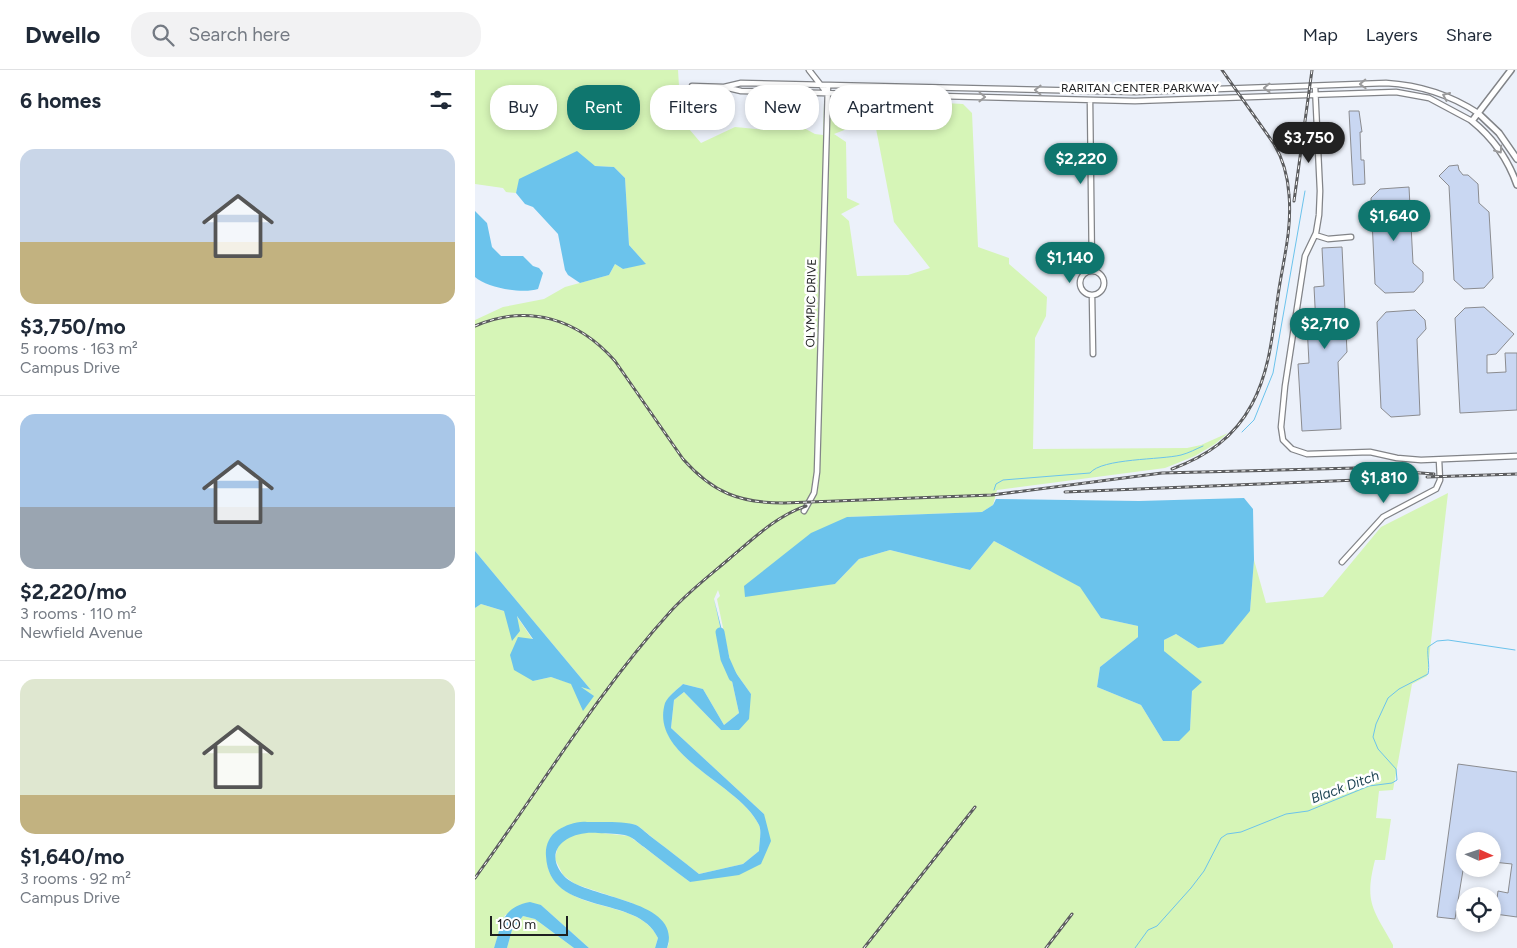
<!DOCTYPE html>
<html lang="en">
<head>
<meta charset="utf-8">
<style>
	body { margin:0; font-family:Figtree,sans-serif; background:#f2f2f3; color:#1f2937; height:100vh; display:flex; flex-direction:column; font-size:19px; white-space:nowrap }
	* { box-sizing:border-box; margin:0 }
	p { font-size:16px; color:#747a83 }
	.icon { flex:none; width:28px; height:28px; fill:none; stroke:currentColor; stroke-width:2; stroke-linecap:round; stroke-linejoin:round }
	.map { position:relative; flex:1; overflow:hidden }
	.details { display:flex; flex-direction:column; background:#fff; width:475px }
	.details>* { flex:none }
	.top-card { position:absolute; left:15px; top:15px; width:475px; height:45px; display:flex; gap:10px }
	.needle { width:32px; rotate:93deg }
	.buttons { position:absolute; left:981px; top:762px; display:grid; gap:10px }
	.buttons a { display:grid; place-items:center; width:45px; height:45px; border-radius:50%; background:#fff; box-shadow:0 2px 8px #0003; font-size:25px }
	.scale { position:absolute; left:15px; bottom:12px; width:78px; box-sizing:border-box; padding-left:5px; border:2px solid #1e1f20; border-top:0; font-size:14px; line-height:18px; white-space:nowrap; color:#1e1f20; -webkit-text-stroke:4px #fff; paint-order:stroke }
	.price { position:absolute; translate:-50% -42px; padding:0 11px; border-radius:18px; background:#0f766e; color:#fff; font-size:16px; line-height:32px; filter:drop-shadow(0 1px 2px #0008) }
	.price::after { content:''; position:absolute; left:50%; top:30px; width:15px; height:11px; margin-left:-8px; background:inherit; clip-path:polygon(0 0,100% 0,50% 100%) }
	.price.current { background:#222; color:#fff }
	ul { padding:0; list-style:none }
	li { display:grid; align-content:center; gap:10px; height:265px; padding:0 20px }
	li+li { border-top:1px solid #e0e1e3 }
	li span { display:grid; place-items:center; height:155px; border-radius:15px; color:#555 }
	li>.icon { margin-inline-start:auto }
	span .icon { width:90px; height:90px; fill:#fffc; stroke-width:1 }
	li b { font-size:21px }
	h2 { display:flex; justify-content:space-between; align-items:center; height:60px; padding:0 20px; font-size:21px }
	.chip { padding:0 18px; border-radius:20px; background:#fff; box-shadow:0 2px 8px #0003; font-size:18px; line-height:45px }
	.chip.current { background:#0f766e; color:#fff }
	header { display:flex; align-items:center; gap:30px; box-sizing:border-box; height:70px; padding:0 25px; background:#fff; border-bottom:1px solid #e0e1e3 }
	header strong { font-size:24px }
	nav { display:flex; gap:28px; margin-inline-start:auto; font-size:18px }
	.search { width:350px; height:45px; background:#f2f2f3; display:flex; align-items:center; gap:12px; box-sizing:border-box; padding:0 18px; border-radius:20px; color:#747a83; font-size:19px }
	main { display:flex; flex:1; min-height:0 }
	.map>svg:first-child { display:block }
	.built { fill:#ecf1fa; fill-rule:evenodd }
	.green { fill:#d6f5b7 }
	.water { fill:#6bc3ec }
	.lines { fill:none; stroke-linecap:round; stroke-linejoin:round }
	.stream { stroke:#6bc3ec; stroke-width:1 }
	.river { stroke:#6bc3ec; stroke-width:9 }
	.building { fill:#c9d7f2; stroke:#8b8c90 }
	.minor-casing { stroke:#828488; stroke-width:7 }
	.tertiary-casing { stroke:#828488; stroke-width:8 }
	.minor { stroke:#fff; stroke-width:4.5 }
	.tertiary { stroke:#fff; stroke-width:5 }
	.rail-casing { stroke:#5c5d5f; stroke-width:3 }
	.rail { stroke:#fff; stroke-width:1; stroke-dasharray:4; stroke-linecap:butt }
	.oneway { stroke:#9a9a9b }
	.labels { text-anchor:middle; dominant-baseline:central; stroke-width:5; stroke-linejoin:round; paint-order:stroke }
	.street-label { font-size:12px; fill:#1e1f20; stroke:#fff }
	.water-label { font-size:14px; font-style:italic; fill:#173e4f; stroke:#fff }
</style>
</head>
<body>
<header>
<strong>Dwello</strong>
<div class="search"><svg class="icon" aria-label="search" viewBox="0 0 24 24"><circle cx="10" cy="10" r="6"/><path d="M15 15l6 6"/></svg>Search here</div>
<nav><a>Map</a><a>Layers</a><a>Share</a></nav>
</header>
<main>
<section class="details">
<h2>6 homes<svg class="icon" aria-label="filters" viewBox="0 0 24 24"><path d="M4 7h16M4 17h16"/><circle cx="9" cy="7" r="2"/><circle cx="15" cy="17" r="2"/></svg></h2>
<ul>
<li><span style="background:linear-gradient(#c9d6e8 60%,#c2b280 0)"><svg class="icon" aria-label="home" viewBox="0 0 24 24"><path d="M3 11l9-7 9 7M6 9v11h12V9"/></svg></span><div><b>$3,750/mo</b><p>5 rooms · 163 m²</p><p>Campus Drive</p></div></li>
<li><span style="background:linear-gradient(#a9c7e8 60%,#9aa5b1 0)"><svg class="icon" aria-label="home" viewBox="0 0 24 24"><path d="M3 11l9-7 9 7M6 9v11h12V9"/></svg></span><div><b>$2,220/mo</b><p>3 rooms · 110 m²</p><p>Newfield Avenue</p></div></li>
<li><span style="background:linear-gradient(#dfe7d0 75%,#c2b280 0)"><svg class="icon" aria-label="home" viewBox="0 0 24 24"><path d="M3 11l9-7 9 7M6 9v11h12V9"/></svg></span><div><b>$1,640/mo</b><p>3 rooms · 92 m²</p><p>Campus Drive</p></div></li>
</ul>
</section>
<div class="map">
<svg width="1042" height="878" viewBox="0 0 1042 878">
	<rect width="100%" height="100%" fill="#fafcff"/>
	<path class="built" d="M0,0H1042V878H0ZM990,771H1018V799H990ZM990,826H1018V854H990Z"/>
	<path class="green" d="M0,0H203L204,16L191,32L226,73L260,57L292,60L316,51L340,64L348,65L349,32L375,39L372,59L359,64L371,72L372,128L385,134L366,144L374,151L382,206L433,205L455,198L419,152L398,43L415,30L488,34L497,43L503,177L534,188V194L572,227L571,246L560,268L558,379L712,378L726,375L753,363L740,374L720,386L690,398L522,420L518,435L507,442L372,447L360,514L384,489L415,480L495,500L519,471L606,517L626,548L663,556V567L625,597L622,617L666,635L688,671L715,660L717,621L689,581V570L701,564L723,578L775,541L779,490L791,533L848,527L906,457L973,423L952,606L937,614L918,720L904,721L901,748L916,749L910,790H900C889,833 898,839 918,875V878H192L194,873L157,833L100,814L88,805L80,789L83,775L91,768L102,763L118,762L154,766L215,812L286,793L289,744L196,658L199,630L209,622L246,660H264L276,624L256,596L242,529L245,526L243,520L239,529L264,643L249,655L228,619L208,614C203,619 193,626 191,633C174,687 264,713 284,755C287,761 284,774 284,781L268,794L224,804C209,792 194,780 179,769C174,765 167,758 161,755C153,752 139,755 131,754C108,754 77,749 73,779C72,787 71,793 74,801C94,846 164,827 183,868L180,878H114L66,835L30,845L19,878H0V538L6,534L41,545L58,570V611L76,607L116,620L0,481V250L28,237L69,229L90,217L134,205L140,194L148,199L170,193L154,175L150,108L139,97L120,96L45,109L41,123L31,122L28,118L0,114Z
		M48,846L60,849L99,878H32L37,860Z"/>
	<path class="water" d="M102,81L120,96L139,97L150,108L154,175L171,194L148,199L140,194L134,205L105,213L93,205L90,200L83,164L58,137L50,134L41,123L44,109Z
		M0,141L12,153L17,177L26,186H48L58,196L64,198L68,203L63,219C48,224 12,218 0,207Z
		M769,428L778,439L779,490L775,541L748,574L723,578L701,564L689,570V581L727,612L717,621L715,660L704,671H688L666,635L622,617L625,597L663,567V556L626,548L605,517L519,471L495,500L415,480L384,489L360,514L270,527L269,516L336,463L372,447L507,442L518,435L521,429L664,431Z
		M0,481L116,620L106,617L119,626L108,641L96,614L76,607L58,611L39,600L35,585L43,567L58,569L42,546L45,561L37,571L29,541L6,534L0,538Z
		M239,529L256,596L276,624L274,649L264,660H246L209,622L199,630L196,658L289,744L296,771L286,794L264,805L215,812C199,800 184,789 169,777C164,774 159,768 153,766C144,763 132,764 123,763C96,760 65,778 89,806C110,829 209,829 192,878H180L183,868C163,823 74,848 71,786C70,776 74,766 83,760C92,755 101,751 112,752C122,752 152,751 161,755C167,758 173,765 179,769C194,780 209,792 224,804L268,794L284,781C284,774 287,761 284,755C264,713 174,687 190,633C193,626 203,619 208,614L228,619L249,655L264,643Z
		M55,832L66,835L114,878H99L60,849L48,846L37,860L32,878H19C27,854 27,837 55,832Z"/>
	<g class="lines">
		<path class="stream" d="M767,362L779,350L798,303L830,121
			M519,420L521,414L528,410L615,403C627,388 686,390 706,385C714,383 721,379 728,376
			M660,878L673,860L682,856L716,818L729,801L746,768L752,764L766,762L811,744L833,741L894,716L917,713L922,710L921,699L903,679L898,667L901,654L913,628L924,619L953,604C955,595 952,587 953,577L962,571L973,570L1040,580"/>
		<path class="river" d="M245,562L250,589L258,607"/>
	</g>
	<path class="building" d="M874,41H884L887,62H885L886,90H889L890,114L878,115Z
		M983,95L984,100L988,105H993L1003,114L1004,133L1014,142L1018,208L1009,218L989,219L979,210L974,116L964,106L974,96Z
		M934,117L938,193L948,202V212L939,222L910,223L900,214L896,128L905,119Z
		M867,177L872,282L863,292L866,359L827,361L823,294L834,293L832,255H841L839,217L849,216L847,178Z
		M1009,237L1039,264L1021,284L1012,285V303L1031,302L1030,283H1042V340L985,343L980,248L990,238Z
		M940,240L950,250L951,259L942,269L945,345L916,347L906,338L902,252L911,242Z
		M983,694L1042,702V847L1020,844L1023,821L1033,823L1037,794L1018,792V771H990V788L980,849L962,847Z"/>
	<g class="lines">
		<g class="minor-casing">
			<path id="minor" d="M334,0L352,23
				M217,16L249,17L266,13L660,22L911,13C945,15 974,24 1003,43
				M840,16L845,121L844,145L841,163L830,186L810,316L806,357L808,370L817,379L832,384L895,382L922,388L946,390L1042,386
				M249,17L266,21L660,31L921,22L954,28L997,51
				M615,30L617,201
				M840,165L853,169L876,167
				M605 213a12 12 0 1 1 24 0a12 12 0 1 1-24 0Z
				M617,225L618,284
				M329,441L339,423L342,402L353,15
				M867,492L908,447L961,419L965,410L964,390"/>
		</g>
		<g class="tertiary-casing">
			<path id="tertiary" d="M1036,0L997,51C1018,68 1033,89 1042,115
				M1003,43L1024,63L1042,89"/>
		</g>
		<use href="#minor" class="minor"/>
		<use href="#tertiary" class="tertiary"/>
		<g class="rail-casing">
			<path id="rail" d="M819,131L837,0
				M0,256C53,233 103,249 140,291L208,389C238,423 265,433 309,433L517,425L687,403L880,398L959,404
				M697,399C732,386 759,368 777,334C796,299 798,257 804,219C809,188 817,157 814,125C813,108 808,89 799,74L747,0
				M952,407L1042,404
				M590,422L932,408
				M0,808C65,719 121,624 195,542C212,523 234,506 254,489C278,469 301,446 331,436
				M389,878L500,737
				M571,878L597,844"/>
		</g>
		<use href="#rail" class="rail"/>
	</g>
	<defs><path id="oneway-chevron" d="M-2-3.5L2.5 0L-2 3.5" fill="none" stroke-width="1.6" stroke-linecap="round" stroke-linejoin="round" transform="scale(1.25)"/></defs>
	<g class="oneway">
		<use href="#oneway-chevron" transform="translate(888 14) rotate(178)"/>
		<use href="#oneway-chevron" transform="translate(792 18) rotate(178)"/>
		<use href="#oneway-chevron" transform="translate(563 20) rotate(-179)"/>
		<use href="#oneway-chevron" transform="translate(971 26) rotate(-156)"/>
		<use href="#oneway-chevron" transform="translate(507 27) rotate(1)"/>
		<use href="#oneway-chevron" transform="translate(1024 80) rotate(55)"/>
	</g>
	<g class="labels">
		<g class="street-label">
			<text x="665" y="18">RARITAN CENTER PARKWAY</text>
			<text transform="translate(336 233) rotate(-89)">OLYMPIC DRIVE</text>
		</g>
		<g class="water-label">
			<text transform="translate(870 717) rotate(-20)">Black Ditch</text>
		</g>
	</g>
</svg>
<div class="buttons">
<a><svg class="needle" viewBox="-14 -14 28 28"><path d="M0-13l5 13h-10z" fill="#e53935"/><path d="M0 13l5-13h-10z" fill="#747a83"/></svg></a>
<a><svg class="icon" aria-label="locate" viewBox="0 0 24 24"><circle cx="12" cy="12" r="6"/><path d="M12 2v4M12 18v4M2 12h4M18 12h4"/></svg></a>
</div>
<div class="scale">100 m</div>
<b class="price current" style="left:834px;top:94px">$3,750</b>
<b class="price" style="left:606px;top:115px">$2,220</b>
<b class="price" style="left:919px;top:172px">$1,640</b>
<b class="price" style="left:595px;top:214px">$1,140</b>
<b class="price" style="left:850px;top:280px">$2,710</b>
<b class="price" style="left:909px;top:434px">$1,810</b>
<div class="top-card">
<a class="chip">Buy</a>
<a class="chip current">Rent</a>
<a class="chip">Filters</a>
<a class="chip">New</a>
<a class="chip">Apartment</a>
</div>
</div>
</main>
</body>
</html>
